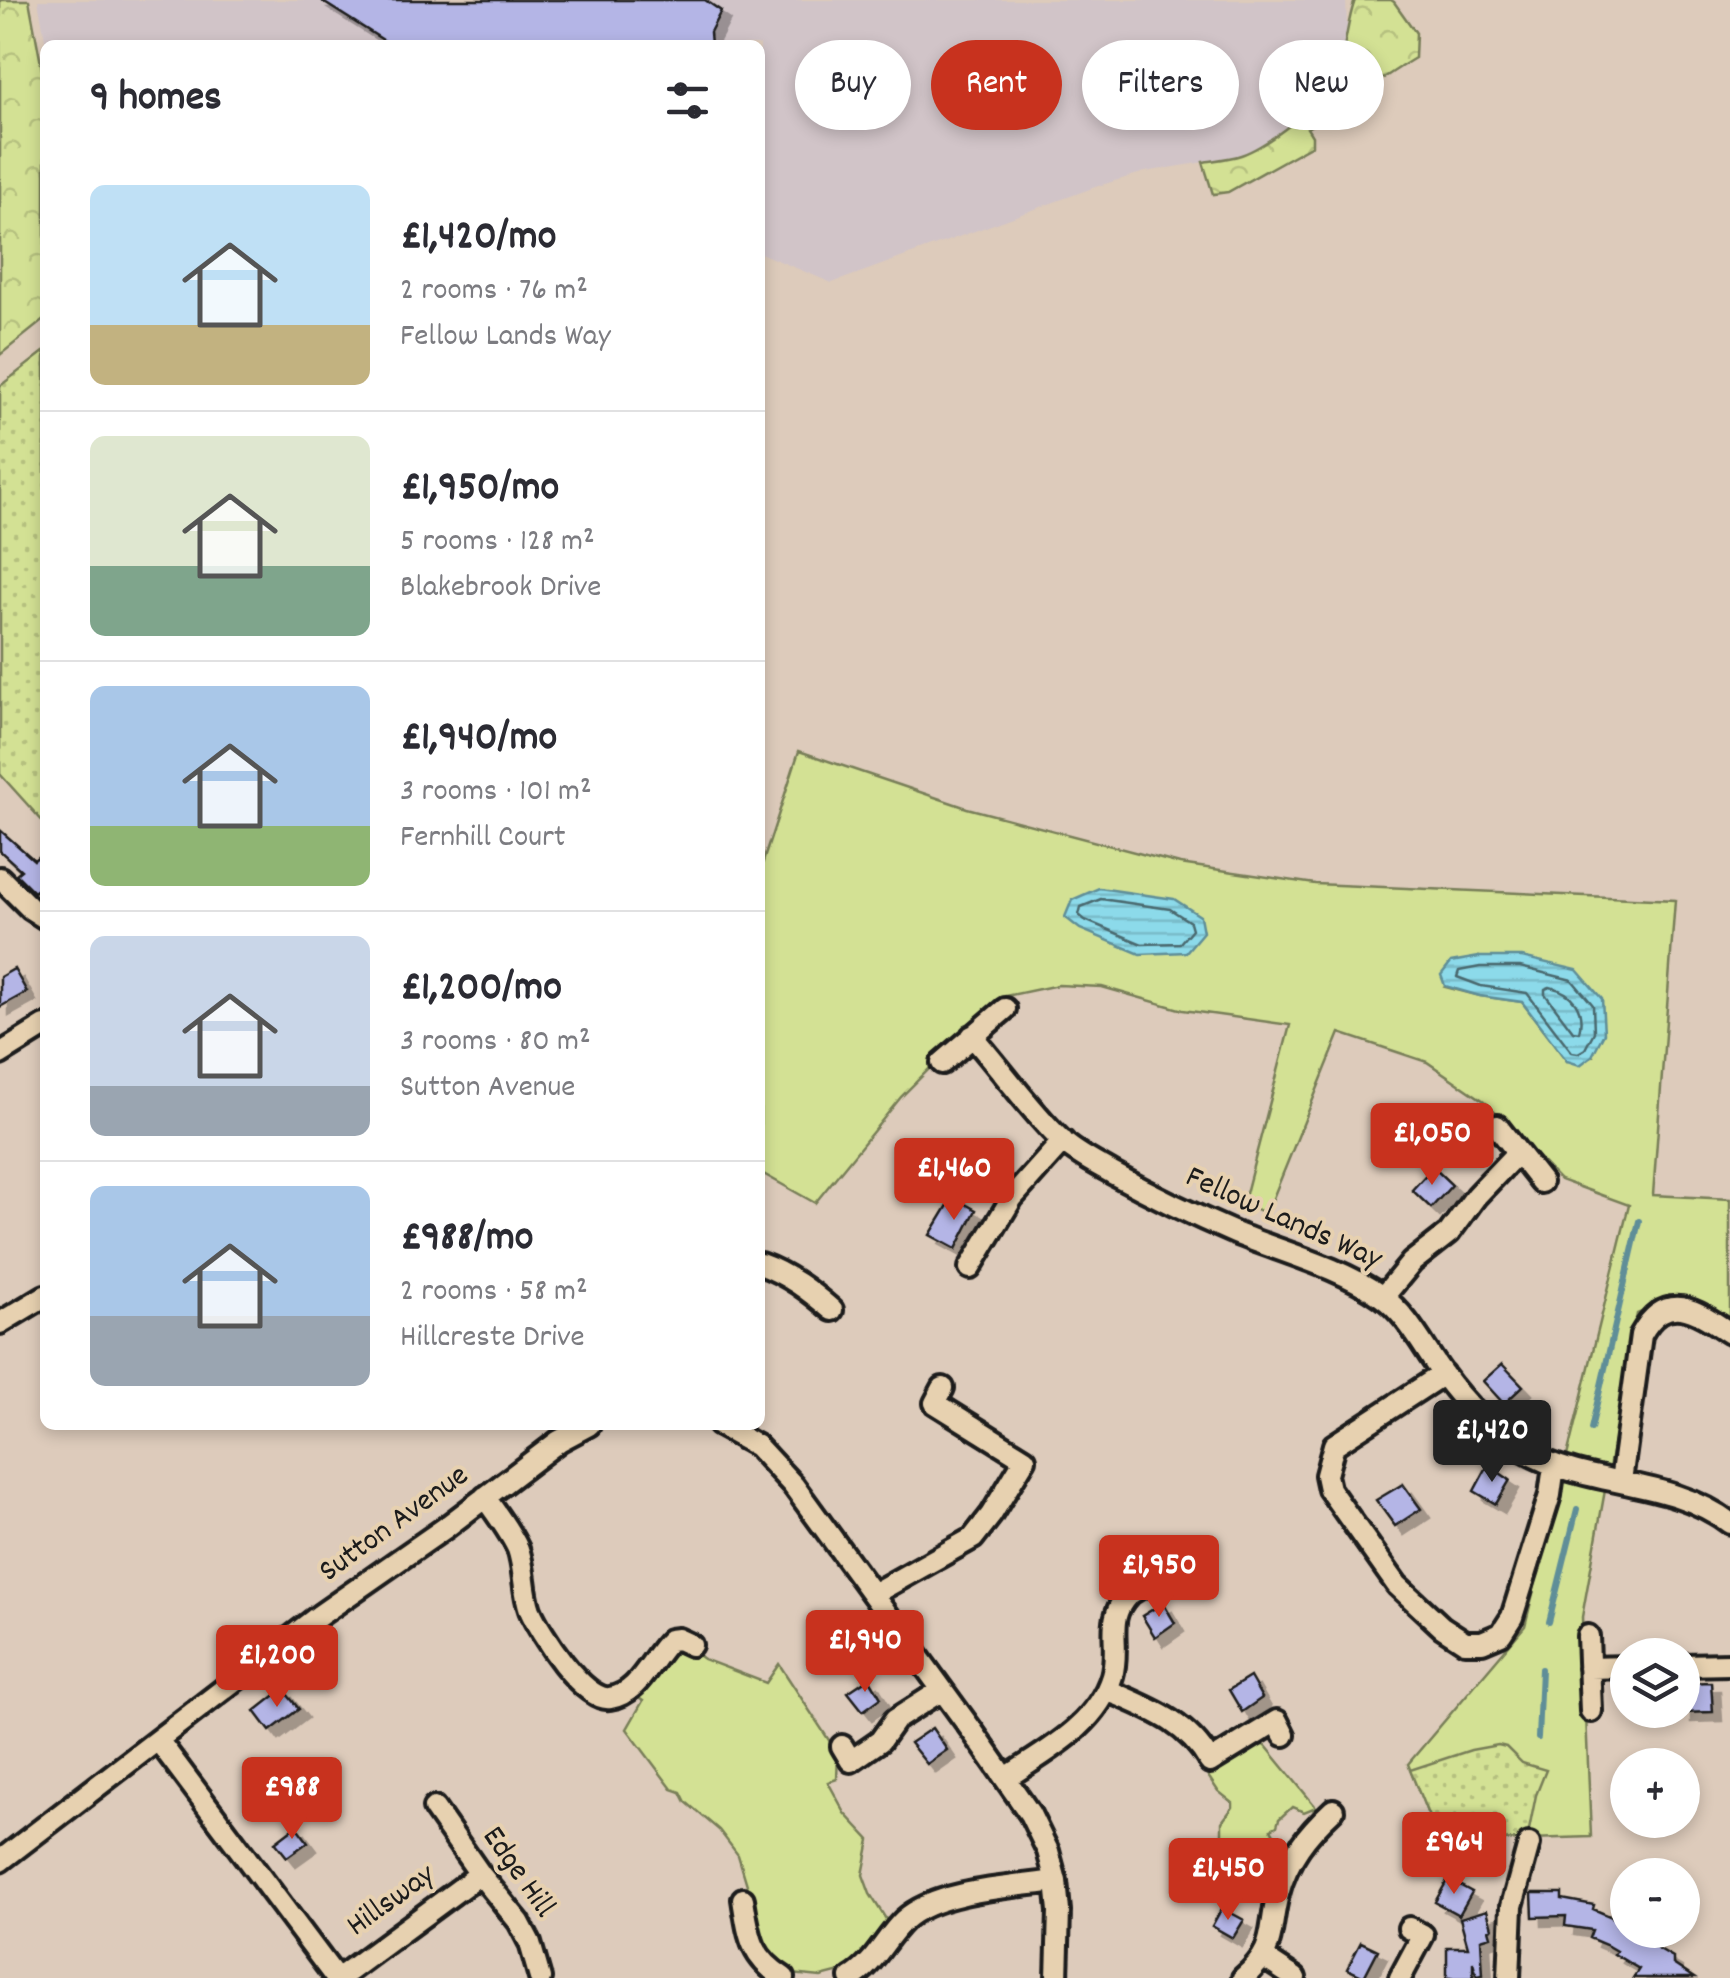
<!DOCTYPE html>
<html lang="en">
<head>
<meta charset="utf-8">
<style>
	body { margin:0; font-family:Dekko,sans-serif; background:#f2f2f3; color:#2b2b33; height:100vh; display:flex; flex-direction:column; font-size:38px; white-space:nowrap }
	* { box-sizing:border-box; margin:0 }
	p { font-size:32px; color:#7c7c81 }
	.icon { flex:none; width:55px; height:55px; fill:none; stroke:currentColor; stroke-width:2; stroke-linecap:round; stroke-linejoin:round }
	.map { position:relative; flex:1; overflow:hidden }
	.details { position:absolute; left:40px; top:40px; width:725px; height:1390px; display:flex; flex-direction:column; background:#fff; border-radius:15px; box-shadow:0 5px 15px #0003 }
	.details>* { flex:none }
	.top-card { position:absolute; left:795px; top:40px; width:785px; height:90px; display:flex; gap:20px }
	.buttons { position:absolute; left:1610px; top:1638px; display:grid; gap:20px }
	.buttons a { display:grid; place-items:center; width:90px; height:90px; border-radius:50%; background:#fff; box-shadow:0 5px 15px #0003; font-size:50px }
	.price { position:absolute; translate:-50% -85px; padding:0 22px; border-radius:10px; background:#c8321e; color:#fff; font-size:32px; line-height:65px; filter:drop-shadow(0 2px 5px #0008) }
	.price::after { content:''; position:absolute; left:50%; top:60px; width:30px; height:22px; margin-left:-15px; background:inherit; clip-path:polygon(0 0,100% 0,50% 100%) }
	.price.current { background:#222; color:#fff }
	ul { padding:0; list-style:none }
	li { display:flex; align-items:center; gap:30px; height:250px; padding:0 50px }
	li+li { border-top:2px solid #e1e1e2 }
	li span { display:grid; place-items:center; flex:none; width:280px; height:200px; border-radius:15px; color:#555 }
	li>.icon { margin-inline-start:auto }
	span .icon { width:120px; height:120px; fill:#fffc; stroke-width:1 }
	li b { font-size:42px }
	h2 { display:flex; justify-content:space-between; align-items:center; height:120px; padding:0 50px; font-size:42px }
	.pill { padding:0 35px; border-radius:45px; background:#fff; box-shadow:0 5px 15px #0003; font-size:35px; line-height:90px }
	.pill.current { background:#c8321e; color:#fff }
	.map>svg:first-child { display:block }
	.built { fill:#d1c4c8 }
	.grass { fill:#d3e194; stroke:#787e58; stroke-width:2.5; fill-rule:evenodd }
	.forest { fill:url(#forest-crowns); stroke:#787e58; stroke-width:2.5 }
	.park { fill:url(#park-dots); stroke:#787e58; stroke-width:2.5 }
	.water { fill:url(#water-rules); stroke:#5f8e98; stroke-width:2.5 }
	.lines { fill:none; stroke-linecap:round; stroke-linejoin:round }
	.shore { stroke:#49686e; stroke-width:2.5 }
	.stream { stroke:#5f8e98; stroke-width:6 }
	.building { fill:#b4b5e6; stroke:#1c1c1c; stroke-width:2.5; filter:url(#shadow) }
	.minor-casing { stroke:#1c1c1c; stroke-width:28 }
	.minor { stroke:#e7d1b0; stroke-width:20 }
	.labels { text-anchor:middle; dominant-baseline:central; stroke-width:8; stroke-linejoin:round; paint-order:stroke }
	.street-label { font-size:32px; fill:#1c1c1c; stroke:#e7d1b0 }
</style>
</head>
<body>
<div class="map">
<svg width="1730" height="1978" viewBox="0 0 1730 1978">
	<defs>
		<pattern id="forest-crowns" width="20" height="18" patternUnits="userSpaceOnUse" patternTransform="scale(2.5)"><rect width="20" height="18" fill="#d3e194"/><path d="M2 6a3 3 0 1 1 6 0M12 15a3 3 0 1 1 6 0" fill="none" stroke="#b5c07f"/></pattern>
		<pattern id="park-dots" width="8" height="8" patternUnits="userSpaceOnUse" patternTransform="scale(2.5)"><rect width="8" height="8" fill="#d3e194"/><path d="M2 2h.1M6 6h.1" fill="none" stroke="#b5c07f" stroke-width="1.8" stroke-linecap="round"/></pattern>
		<pattern id="water-rules" width="6" height="5" patternUnits="userSpaceOnUse" patternTransform="scale(2.5)"><rect width="6" height="5" fill="#8cdaea"/><path d="M0 2.5h6" fill="none" stroke="#78bac8"/></pattern>
		<filter id="shadow"><feDropShadow dx="9" dy="9" stdDeviation="0" flood-color="#0004"/></filter>
	</defs>
	<rect width="100%" height="100%" fill="#ddcbbb"/>
	<filter id="ink" filterUnits="userSpaceOnUse"><feTurbulence type="fractalNoise" baseFrequency=".01" numOctaves="2"/><feDisplacementMap in="SourceGraphic" scale="20" xChannelSelector="R" yChannelSelector="G"/><feConvolveMatrix kernelMatrix="1 2 1 2 8 2 1 2 1" color-interpolation-filters="sRGB"/></filter>
	<g filter="url(#ink)">
		<path class="built" d="M38,0H1346L1347,28L1344,56L1334,82L1307,111L1263,145L1240,156L1145,172L1098,186L832,283L760,253V45H46Z"/>
		<path class="grass" d="M799,751L967,808L1180,864L1315,884L1675,900L1653,1195L1730,1199V1325L1683,1296L1637,1314L1582,1617L1591,1837L1439,1842L1408,1764L1525,1626L1629,1205L1560,1180L1484,1101L1427,1062L1340,1033L1267,1213L1243,1205L1290,1025L1183,1010L1102,987L1058,985L1001,997L901,1097L815,1203L760,1172V871ZM1479,957L1592,1056L1567,1061L1522,1002L1480,996L1445,987Z
			M672,1644L688,1648L703,1659L766,1683L779,1664L838,1754L837,1779L828,1782L845,1813L870,1840L863,1875L870,1894L889,1924L852,1969L821,1977L792,1974L779,1964L766,1948L738,1855L719,1830L686,1802L681,1792L672,1789L627,1729L643,1701L631,1693Z
			M1257,1743L1266,1746L1316,1807L1304,1812L1292,1807L1279,1819L1277,1826L1271,1829C1283,1849 1283,1847 1273,1869L1222,1843V1822L1233,1807V1803L1218,1791L1208,1776L1218,1770V1764Z"/>
		<path class="forest" d="M0,0H29L45,85V319L0,355Z
			M1355,0H1391L1394,2L1416,33L1415,58C1378,80 1344,107 1307,128L1312,136V145L1228,192L1213,194L1203,162C1215,160 1229,159 1241,155C1267,146 1326,101 1336,76C1346,51 1346,25 1355,0Z"/>
		<path class="park" d="M45,351V824L0,774V386Z
			M1498,1745L1506,1747L1522,1763L1546,1770L1536,1795L1527,1840L1439,1842L1410,1770L1471,1750Z"/>
		<path class="water" d="M1099,888L1174,899L1200,916L1203,932L1186,952L1140,954L1080,929L1065,917L1072,900Z
			M1479,957H1522L1577,970L1602,999L1604,1033L1592,1056L1580,1065L1567,1061L1522,1002L1480,996L1445,986L1441,975L1451,962Z"/>
		<g class="lines">
			<path class="shore" d="M1101,899L1170,909L1190,922L1192,929L1180,943L1142,944L1085,920L1079,915L1081,907Z
				M1480,967H1520L1572,980L1593,1005L1594,1032L1585,1049L1578,1053L1572,1052L1527,993L1481,986L1457,977L1459,971Z
				M1550,987C1573,992 1585,1009 1579,1032L1573,1031L1545,994V989Z"/>
			<path class="stream" d="M1591,1429L1639,1221
				M1549,1622L1577,1509
				M1538,1738L1541,1669"/>
		</g>
		<path class="building" d="M320,0H705L721,11L710,32L711,45H391Z
			M0,830L34,860L45,851V883L34,892L16,874L21,870L0,851Z
			M14,969L27,992L0,1007V977Z
			M1433,1167L1452,1185L1431,1208L1412,1190Z
			M953,1197L976,1210L956,1249L930,1235Z
			M1502,1364L1523,1386L1504,1404L1483,1381Z
			M1488,1465L1510,1480L1496,1504L1474,1491Z
			M1403,1484L1421,1509L1395,1526L1376,1500Z
			M1163,1603L1175,1623L1155,1637L1142,1616Z
			M1250,1677L1262,1698L1242,1712L1229,1690Z
			M869,1678L881,1698L863,1711L848,1692Z
			M1711,1682L1713,1712L1682,1713V1683Z
			M283,1689L299,1709L270,1731L255,1711Z
			M932,1728L947,1750L927,1764L910,1743Z
			M296,1826L308,1842L287,1857L275,1842Z
			M1448,1879L1472,1892L1459,1915L1435,1902Z
			M1532,1893H1562V1899L1594,1905L1593,1909L1619,1920L1617,1925L1673,1958V1964L1694,1978H1633L1639,1969L1614,1954L1616,1951L1606,1945L1589,1938L1592,1930L1565,1926L1566,1916L1533,1917Z
			M1222,1908L1244,1920L1233,1938L1212,1926Z
			M1487,1910L1492,1928L1489,1929L1491,1936L1481,1939L1483,1975L1477,1976L1473,1962V1978H1447V1947H1468L1460,1918Z
			M1361,1942L1378,1950L1364,1977L1347,1969Z"/>
		<g class="lines">
			<g class="minor-casing">
				<path id="minor" d="M0,878L31,909L45,918
					M972,1036C1002,1070 1029,1109 1061,1140C1076,1154 1095,1163 1112,1173C1152,1195 1193,1215 1235,1233C1282,1252 1340,1267 1381,1296C1408,1315 1423,1347 1442,1373C1463,1402 1493,1434 1524,1451C1589,1488 1669,1477 1730,1523
					M0,1054L45,1026
					M942,1063L1005,1009
					M1497,1126L1541,1182
					M760,1264C788,1274 810,1291 832,1310
					M970,1268L1012,1198L1063,1141
					M1383,1297L1412,1262L1449,1233L1476,1196L1517,1153
					M0,1323L45,1296
					M1443,1374L1334,1445L1326,1475L1329,1489L1397,1585L1442,1627L1465,1642H1482L1501,1634L1512,1617L1550,1495L1554,1466
					M719,1425L757,1446L793,1485L973,1732L1030,1814L1048,1851L1056,1881L1059,1911L1057,1978
					M1621,1481L1641,1335C1666,1289 1696,1310 1730,1333
					M485,1497C496,1514 510,1531 518,1549C525,1569 523,1591 530,1610C539,1632 584,1702 610,1698C639,1694 651,1658 670,1640L678,1639L691,1645
					M873,1594L973,1538L991,1515L1025,1459L935,1403L943,1388
					M1588,1636L1591,1711
					M1682,1665L1730,1664
					M1589,1668L1628,1667
					M1107,1690C1148,1708 1187,1721 1210,1762L1277,1721L1284,1735
					M158,1740L336,1978
					M842,1746L851,1761L880,1741L895,1720L942,1690
					M1006,1778C1046,1751 1097,1726 1112,1676C1121,1645 1104,1620 1128,1595L1176,1565L1184,1580
					M434,1808L480,1874L519,1922L530,1943L540,1978
					M0,1861L320,1615L445,1528L559,1441L589,1425
					M743,1899C749,1936 750,1957 784,1978
					M1263,1957L1295,1978
					M339,1978L480,1874
					M851,1978C875,1964 885,1938 904,1920C936,1890 1014,1887 1056,1881
					M1243,1978C1277,1949 1268,1932 1278,1894C1287,1859 1307,1834 1333,1810
					M1400,1978L1423,1935L1409,1928
					M1509,1978L1512,1906L1529,1844"/>
			</g>
			<use href="#minor" class="minor"/>
		</g>
	</g>
	<g class="labels">
		<g class="street-label">
			<text transform="translate(1283 1220) rotate(24)">Fellow Lands Way</text>
			<text transform="translate(395 1525) rotate(-36)">Sutton Avenue</text>
			<text transform="translate(517 1873) rotate(55)">Edge Hill</text>
			<text transform="translate(392 1902) rotate(-36)">Hillsway</text>
		</g>
	</g>
</svg>
<div class="buttons">
<a><svg class="icon" aria-label="layers" viewBox="0 0 24 24"><path d="M12 4l9 5-9 5-9-5zM3 14l9 5 9-5"/></svg></a>
<a>+</a>
<a>−</a>
</div>
<b class="price" style="left:1432px;top:1188px">£1,050</b>
<b class="price" style="left:954px;top:1223px">£1,460</b>
<b class="price current" style="left:1492px;top:1485px">£1,420</b>
<b class="price" style="left:1159px;top:1620px">£1,950</b>
<b class="price" style="left:865px;top:1695px">£1,940</b>
<b class="price" style="left:277px;top:1710px">£1,200</b>
<b class="price" style="left:292px;top:1842px">£988</b>
<b class="price" style="left:1454px;top:1897px">£964</b>
<b class="price" style="left:1228px;top:1923px">£1,450</b>
<div class="top-card">
<a class="pill">Buy</a>
<a class="pill current">Rent</a>
<a class="pill">Filters</a>
<a class="pill">New</a>
</div>
<section class="details">
<h2>9 homes<svg class="icon" aria-label="filters" viewBox="0 0 24 24"><path d="M4 7h16M4 17h16"/><circle cx="9" cy="7" r="2"/><circle cx="15" cy="17" r="2"/></svg></h2>
<ul>
<li><span style="background:linear-gradient(#bfe0f5 70%,#c2b280 0)"><svg class="icon" aria-label="home" viewBox="0 0 24 24"><path d="M3 11l9-7 9 7M6 9v11h12V9"/></svg></span><div><b>£1,420/mo</b><p>2 rooms · 76 m²</p><p>Fellow Lands Way</p></div></li>
<li><span style="background:linear-gradient(#dfe7d0 65%,#7fa58c 0)"><svg class="icon" aria-label="home" viewBox="0 0 24 24"><path d="M3 11l9-7 9 7M6 9v11h12V9"/></svg></span><div><b>£1,950/mo</b><p>5 rooms · 128 m²</p><p>Blakebrook Drive</p></div></li>
<li><span style="background:linear-gradient(#a9c7e8 70%,#8fb573 0)"><svg class="icon" aria-label="home" viewBox="0 0 24 24"><path d="M3 11l9-7 9 7M6 9v11h12V9"/></svg></span><div><b>£1,940/mo</b><p>3 rooms · 101 m²</p><p>Fernhill Court</p></div></li>
<li><span style="background:linear-gradient(#c9d6e8 75%,#9aa5b1 0)"><svg class="icon" aria-label="home" viewBox="0 0 24 24"><path d="M3 11l9-7 9 7M6 9v11h12V9"/></svg></span><div><b>£1,200/mo</b><p>3 rooms · 80 m²</p><p>Sutton Avenue</p></div></li>
<li><span style="background:linear-gradient(#a9c7e8 65%,#9aa5b1 0)"><svg class="icon" aria-label="home" viewBox="0 0 24 24"><path d="M3 11l9-7 9 7M6 9v11h12V9"/></svg></span><div><b>£988/mo</b><p>2 rooms · 58 m²</p><p>Hillcreste Drive</p></div></li>
</ul>
</section>
</div>
</body>
</html>
